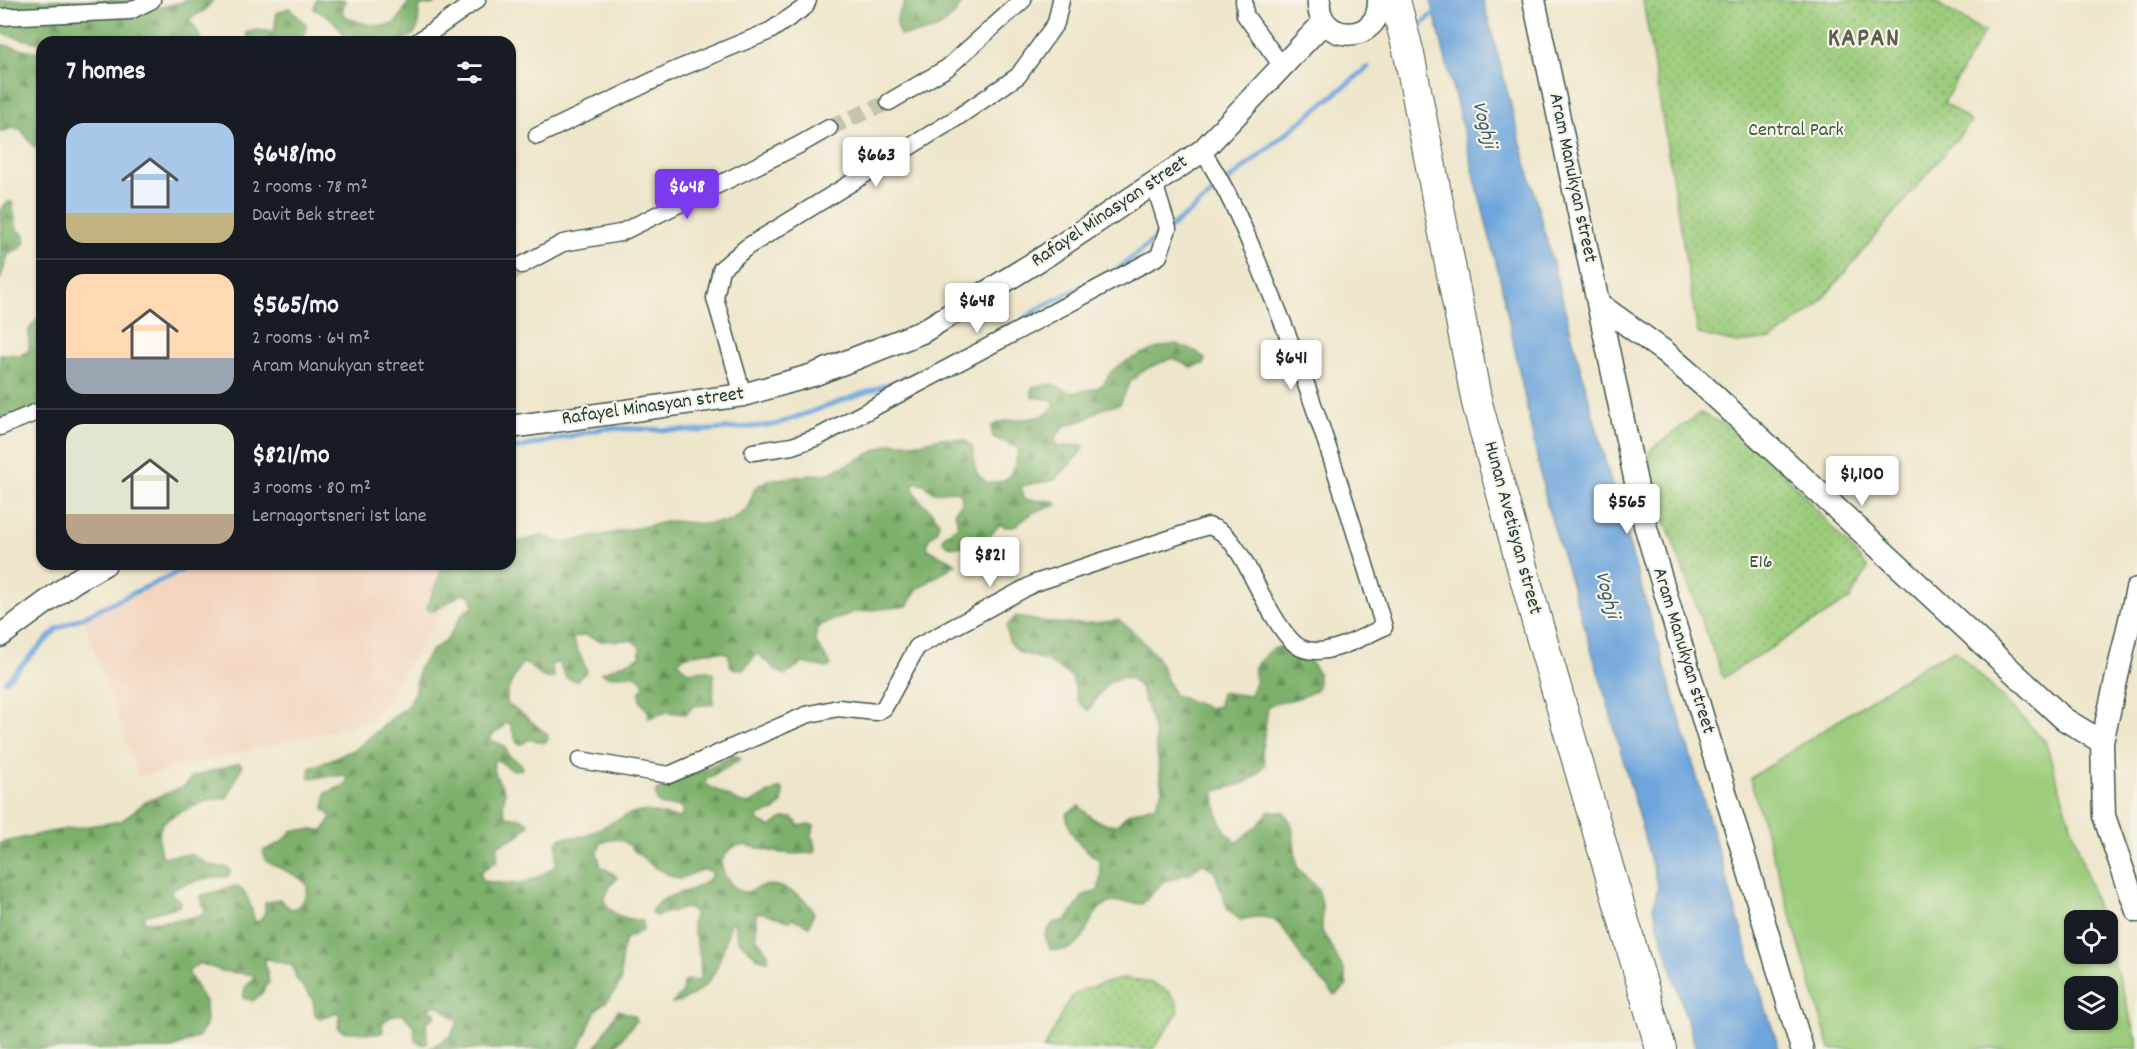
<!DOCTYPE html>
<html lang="en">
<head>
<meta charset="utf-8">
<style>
	body { margin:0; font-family:Dekko,sans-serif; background:#20242c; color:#f1f3f6; height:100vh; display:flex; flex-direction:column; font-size:22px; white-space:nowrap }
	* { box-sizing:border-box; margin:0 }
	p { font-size:20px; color:#9ea1a6 }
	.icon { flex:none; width:33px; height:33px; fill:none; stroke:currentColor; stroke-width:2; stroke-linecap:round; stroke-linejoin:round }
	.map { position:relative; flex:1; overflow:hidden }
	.side { position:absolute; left:36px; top:36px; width:480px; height:534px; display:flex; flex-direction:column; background:#171b24; border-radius:18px; box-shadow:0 2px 4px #0004 }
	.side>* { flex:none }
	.controls { position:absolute; left:2064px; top:910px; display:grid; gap:12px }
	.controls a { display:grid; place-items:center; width:54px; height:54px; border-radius:12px; background:#171b24; box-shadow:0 2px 4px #0004; font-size:30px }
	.price { position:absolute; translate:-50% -51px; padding:0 14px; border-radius:6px; background:#fff; color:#222; font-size:20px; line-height:39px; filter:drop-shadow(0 2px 3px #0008) }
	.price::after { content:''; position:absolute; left:50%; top:36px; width:18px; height:14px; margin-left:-9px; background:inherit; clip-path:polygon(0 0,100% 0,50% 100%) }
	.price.active { background:#7c3aed; color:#fff }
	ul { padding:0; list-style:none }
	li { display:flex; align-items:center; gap:18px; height:150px; padding:0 30px }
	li+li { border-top:2px solid #363941 }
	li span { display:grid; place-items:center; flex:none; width:168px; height:120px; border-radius:18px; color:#555 }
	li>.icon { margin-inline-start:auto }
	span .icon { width:72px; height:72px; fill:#fffc; stroke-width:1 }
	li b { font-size:26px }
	h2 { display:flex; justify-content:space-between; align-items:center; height:72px; padding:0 30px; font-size:26px }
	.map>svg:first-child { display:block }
	.built { fill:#f3d4bf }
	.grass { fill:url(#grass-dots); stroke:#5e8458; stroke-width:1.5 }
	.forest { fill:url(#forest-firs); stroke:#4e7650; stroke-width:1.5 }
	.garden { fill:#9ccc7b; stroke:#5e8458; stroke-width:1.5; fill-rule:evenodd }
	.water { fill:#6da5dc; stroke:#467188; stroke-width:1.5 }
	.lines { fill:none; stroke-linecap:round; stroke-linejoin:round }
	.stream { stroke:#6da5dc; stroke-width:5 }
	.street-tunnel { stroke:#c5c4ac; stroke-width:16; stroke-dasharray:16 8; stroke-linecap:butt }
	.street-casing { stroke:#3e564a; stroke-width:19 }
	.secondary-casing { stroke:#3e564a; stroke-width:25 }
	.highway-casing { stroke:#3e564a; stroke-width:32 }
	.street { stroke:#fff; stroke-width:16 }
	.secondary { stroke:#fff; stroke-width:22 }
	.highway { stroke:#fff; stroke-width:30 }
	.labels { text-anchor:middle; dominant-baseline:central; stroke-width:4.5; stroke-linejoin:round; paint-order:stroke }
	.park-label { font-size:20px; fill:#385a42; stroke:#f7f3e8 }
	.street-label { font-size:20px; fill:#1f3d34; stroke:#f7f3e8 }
	.water-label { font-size:21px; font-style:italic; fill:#365c66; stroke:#f7f3e8 }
	.district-label { font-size:26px; font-weight:bold; letter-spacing:1.5px; fill:#5f5d52; stroke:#f7f3e8 }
</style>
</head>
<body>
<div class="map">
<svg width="2137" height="1049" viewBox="0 0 2137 1049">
	<defs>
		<pattern id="grass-dots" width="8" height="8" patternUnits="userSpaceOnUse" patternTransform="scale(1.5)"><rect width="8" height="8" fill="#9ccc7b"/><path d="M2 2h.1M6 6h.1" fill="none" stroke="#7fa766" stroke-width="1.8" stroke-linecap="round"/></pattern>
		<pattern id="forest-firs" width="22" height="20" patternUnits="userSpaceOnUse" patternTransform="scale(1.5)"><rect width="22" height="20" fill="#7db06b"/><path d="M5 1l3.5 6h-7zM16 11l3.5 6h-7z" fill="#669059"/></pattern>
	</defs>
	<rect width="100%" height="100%" fill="#f7f3e8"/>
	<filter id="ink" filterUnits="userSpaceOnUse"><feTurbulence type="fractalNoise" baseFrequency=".0167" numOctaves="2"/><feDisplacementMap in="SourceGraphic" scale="12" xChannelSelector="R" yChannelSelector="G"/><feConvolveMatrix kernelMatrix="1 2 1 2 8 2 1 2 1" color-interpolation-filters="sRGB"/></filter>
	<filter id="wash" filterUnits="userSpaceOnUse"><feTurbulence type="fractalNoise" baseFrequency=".008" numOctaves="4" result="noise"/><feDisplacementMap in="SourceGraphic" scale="24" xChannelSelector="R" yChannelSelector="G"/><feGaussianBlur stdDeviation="1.35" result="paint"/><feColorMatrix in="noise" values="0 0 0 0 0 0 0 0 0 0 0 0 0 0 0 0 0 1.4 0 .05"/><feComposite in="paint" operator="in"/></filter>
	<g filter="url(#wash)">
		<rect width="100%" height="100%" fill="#eee6ca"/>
		<path class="built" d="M209,564H466L469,572L371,721L138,777L82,614Z"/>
		<path class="grass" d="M1643,0H1932L1984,32L1944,102L1971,122L1815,308L1772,339L1736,343L1698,334Z
			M1700,413L1754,439L1868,568L1850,599L1723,678L1648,474L1650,450Z
			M1123,979C1145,979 1175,986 1179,1011L1153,1049H1043C1075,999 1055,992 1123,979Z"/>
		<path class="forest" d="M0,0H141L119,17L183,2L184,0H213L205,10L188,20L195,27L202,42H42V44L0,33Z
			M316,0H345L342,13C351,22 380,29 393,24C401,20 405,6 410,0H437L435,4L420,6C417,14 420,23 417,29C409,49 362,42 343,42L344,34L331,18L314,9Z
			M907,0H963C948,30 931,34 900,35C893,20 898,13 907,0Z
			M289,8L306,24V30L299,42H251L246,33L257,30L274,32L277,13Z
			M0,44L42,53V152L33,146L21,129L12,128L0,132L2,68Z
			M8,202H12L17,230L25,235C25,250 18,248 8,255L0,280L1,209Z
			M42,313V414L0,435V354L20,355L29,351V330Z
			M1176,344L1197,352L1205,359L1204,364L1191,367L1172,358L1145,369L1130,382L1120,404L1101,409L1088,418L1065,426L1055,438L1057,447L1083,445V450L1055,480L1025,485L1021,488L1023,498C1031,503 1044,499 1054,501L1057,505L1034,512L1014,527H1005L1000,524L985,542L980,557L975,558L967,545C958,547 950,549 943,542L944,536L958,526L955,511L962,503L961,493C949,486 935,501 925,484L915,483L912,486C921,508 929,504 939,522L937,531L929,538L927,547C934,557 947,555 956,564L917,589L907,606L854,612L821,625L817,629L815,641L831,665L827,668L802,663L786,675C775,673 767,659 757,654L744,669H734L730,665L729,655C721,648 684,653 678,662L688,672L704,670L714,673L713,704L693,706L687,714L668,712L648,718L649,713L640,701V690L644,687C640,663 614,683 601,673L640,657V647L631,640L600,641L585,635L572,638L587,671L576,681L566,678L559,663L551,664L554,678C538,681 535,665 522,663C516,675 503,691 508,705C523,712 532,724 547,734L548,739L544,743L530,739L522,744L517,743L510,724L505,722L503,727L492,735L491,740L505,746L508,755L521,764L522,769L512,770L496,759L493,763L496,777L505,791L503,807L506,816L520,818L529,824L520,835L498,845L497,861L480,872L483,881C515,886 530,885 556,865L557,843L560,838L585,836L629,814L646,811L678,818L682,816L683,810L679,806C666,807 654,808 656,791L735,755L741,758C730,769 716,771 705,781L707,785L739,802L749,804L777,789H783L782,804L774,811L760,815L757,820L770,827L783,818H793L799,826L809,824L814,826L812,835L816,852C803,855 784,854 770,851C750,847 733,836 722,861C720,872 733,892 745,892C751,892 754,888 759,887C779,880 805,896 814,913L809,926L792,918L789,921C779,919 765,911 756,913V937L768,954V960L758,958L738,940L733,919C721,946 722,978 694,994C687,998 680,1003 672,1004L682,993L683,983L687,980L697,981L701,977L700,957L692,924L695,911L686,908L655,916L651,912C665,889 695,896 712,876V871L702,870L679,879C665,874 653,867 642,857C626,845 625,833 601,843L597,853L601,867L614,874L617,878L610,886L604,900C611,917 627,919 643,921V930L627,938L624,942L621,961V982L610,998L596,1010L579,1049H429L450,1036L458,1022L438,1005L425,1009L435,1012V1017L426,1022L427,1043L423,1045L415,1041L414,1026L403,1014L394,1015L382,1023L383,1032L378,1034L342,1031L338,1027L340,1017L338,1012L320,1018L315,1016L313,999L297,980L292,965L264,958L269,982L261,994L253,1001L243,998L245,988L255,975L222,971L199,963L188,972L205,1002L206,1026L198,1037L171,1049H0V843L49,832L121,821L146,802L185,786L192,777L239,763L242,766L227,798L208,800L176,814L162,823C158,833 157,847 163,857L191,854L208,865L229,868L230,872L228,876L202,879L173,888L170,892L181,902L179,906L146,915L143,919L145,922L181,920L201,915L205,911L200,896L235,886C250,891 250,909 255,921H260L265,912V903L279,899L291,909C301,907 309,896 307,885L300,878L266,861L263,851L282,842L293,830H324L332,817L324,809L326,793L345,785L348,780L345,776C333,774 320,780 309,777L310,768L356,749L408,705L414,695L419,668L432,650L447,640L464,612L473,606L472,596L463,593L434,611H429L427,607L444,564H510V544L542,536L563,543L671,521L704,524L731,521L747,509L755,488L768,480L830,473L891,443H920L940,438L965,440L973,448C977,465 969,471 988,483L1004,481C1011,476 1019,458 1018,448L993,437L991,427C1009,413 1044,427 1055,404L1052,400L1032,397V387L1053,384L1071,393C1079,391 1097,391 1103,384C1107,380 1109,373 1114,369C1129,358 1158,346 1176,344Z
			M1016,616C1050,625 1083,626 1119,620L1137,635L1157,657L1174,695L1209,708L1219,706L1221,692L1250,696L1255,683L1254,668C1268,649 1277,642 1301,648L1318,673V687C1305,701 1286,698 1268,707L1262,750L1265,764C1252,785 1238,785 1215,791C1216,813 1219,827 1236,843L1260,823L1269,811L1284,812L1292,825L1297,868L1318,889L1322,903V931L1344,970L1347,986L1335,995C1326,985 1315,975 1306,964C1285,936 1284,907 1240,920L1228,910L1214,870L1202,863L1190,873L1163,882L1142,904C1133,903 1123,901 1114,902C1081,906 1095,958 1050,949L1045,935L1053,923L1067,920L1084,895L1098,891L1101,876L1099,860C1081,846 1070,838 1066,814L1079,806C1091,819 1099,824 1117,825L1128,814L1156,805L1162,791L1154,728L1140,687L1129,677C1102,678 1103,693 1088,711L1078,701L1072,677L1048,661L1019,652L1009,641L1006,627Z
			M618,1010L635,1016L636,1021L613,1049H595Z"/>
		<path class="garden" d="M1955,650L2045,741L2101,921H2074V954H2108V943L2137,1039V1049H1830L1750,778L1924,665ZM2074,987H2108V1020H2074Z"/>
		<path class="water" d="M1431,0H1483L1611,483L1751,963L1779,1049H1696L1653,908L1658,887L1607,701L1547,505L1501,283Z"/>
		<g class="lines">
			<path class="stream" d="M1423,23L1438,10
				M1170,228L1368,67
				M1116,271L1160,235
				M1023,320L1045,305L1094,281
				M510,450L605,428L699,431L774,425L928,370
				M6,681L57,629L195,564"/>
		</g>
	</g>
	<g filter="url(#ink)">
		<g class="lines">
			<path class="street-tunnel" d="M829,128L889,102
				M510,274L522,265"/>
			<g class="street-casing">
				<path id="street" d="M1244,0L1245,15L1282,66
					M0,17L130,11L152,0
					M417,42L477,0
					M889,102L947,68L1023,0
					M537,136L673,71L770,31L805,7L808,0
					M522,265L563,243L620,233L799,145L829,128
					M743,395L715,298L721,269L747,247L955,119L1018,76L1056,23L1061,0
					M0,427L42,410
					M753,452L792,446L818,437L1159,256L1168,228L1154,183
					M580,760L669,775L806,715L838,708L876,712L884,708L917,647L1035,583L1208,526C1226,531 1233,543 1243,559C1255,580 1280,638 1301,648C1326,659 1362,637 1384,627C1348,509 1313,391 1264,277C1246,233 1229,190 1202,151"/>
			</g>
			<g class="secondary-casing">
				<path id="secondary" d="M1319,0C1315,44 1381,46 1379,0
					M1534,0L1645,525L1802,1049
					M1600,305L1665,352L1705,387L2064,719L2102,742
					M510,427L743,395L813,375L922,332L1047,255L1202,151L1324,22
					M2137,589L2102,742L2104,816L2137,911
					M0,636L75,581L105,564"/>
			</g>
			<g class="highway-casing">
				<path id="highway" d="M1395,0L1409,54L1477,403L1539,629L1661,1049"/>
			</g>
			<use href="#street" class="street"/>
			<use href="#secondary" class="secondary"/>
			<use href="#highway" class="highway"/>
		</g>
	</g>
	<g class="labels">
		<g class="park-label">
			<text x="1796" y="131">Central Park</text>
			<text x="1761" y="563">E16</text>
		</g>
		<g class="street-label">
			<text transform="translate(1572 178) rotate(78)">Aram Manukyan street</text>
			<text transform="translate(1110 212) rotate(-34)">Rafayel Minasyan street</text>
			<text transform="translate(653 407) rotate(-8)">Rafayel Minasyan street</text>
			<text transform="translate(1512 528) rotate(75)">Hunan Avetisyan street</text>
			<text transform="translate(1683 651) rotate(73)">Aram Manukyan street</text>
		</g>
		<g class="water-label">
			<text transform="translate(1483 125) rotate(75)">Voghji</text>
			<text transform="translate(1606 595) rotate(75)">Voghji</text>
		</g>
		<g class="district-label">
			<text x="1864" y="39">KAPAN</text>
		</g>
	</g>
</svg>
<div class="controls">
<a><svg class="icon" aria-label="locate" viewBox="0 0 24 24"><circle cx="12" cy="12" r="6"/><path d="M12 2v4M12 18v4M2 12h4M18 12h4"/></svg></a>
<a><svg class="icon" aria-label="layers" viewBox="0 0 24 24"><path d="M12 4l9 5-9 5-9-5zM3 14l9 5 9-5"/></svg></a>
</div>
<b class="price" style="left:876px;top:188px">$663</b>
<b class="price active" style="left:687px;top:220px">$648</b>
<b class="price" style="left:977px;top:334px">$648</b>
<b class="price" style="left:1291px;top:391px">$641</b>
<b class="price" style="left:1862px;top:507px">$1,100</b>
<b class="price" style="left:1627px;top:535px">$565</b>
<b class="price" style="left:990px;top:588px">$821</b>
<section class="side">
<h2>7 homes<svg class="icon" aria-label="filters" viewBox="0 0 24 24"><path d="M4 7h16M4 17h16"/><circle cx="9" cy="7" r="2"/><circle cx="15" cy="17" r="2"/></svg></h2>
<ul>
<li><span style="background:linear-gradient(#a9c7e8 75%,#c2b280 0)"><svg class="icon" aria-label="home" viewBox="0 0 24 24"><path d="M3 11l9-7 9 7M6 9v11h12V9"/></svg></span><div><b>$648/mo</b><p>2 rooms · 78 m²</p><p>Davit Bek street</p></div></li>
<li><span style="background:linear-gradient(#ffd9b3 70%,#9aa5b1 0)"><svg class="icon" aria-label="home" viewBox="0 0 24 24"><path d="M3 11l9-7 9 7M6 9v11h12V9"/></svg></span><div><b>$565/mo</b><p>2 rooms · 64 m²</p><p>Aram Manukyan street</p></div></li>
<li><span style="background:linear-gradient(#dfe7d0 75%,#b9a48a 0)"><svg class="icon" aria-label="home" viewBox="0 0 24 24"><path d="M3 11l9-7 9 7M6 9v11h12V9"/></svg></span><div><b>$821/mo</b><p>3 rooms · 80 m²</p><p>Lernagortsneri 1st lane</p></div></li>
</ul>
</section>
</div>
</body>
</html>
